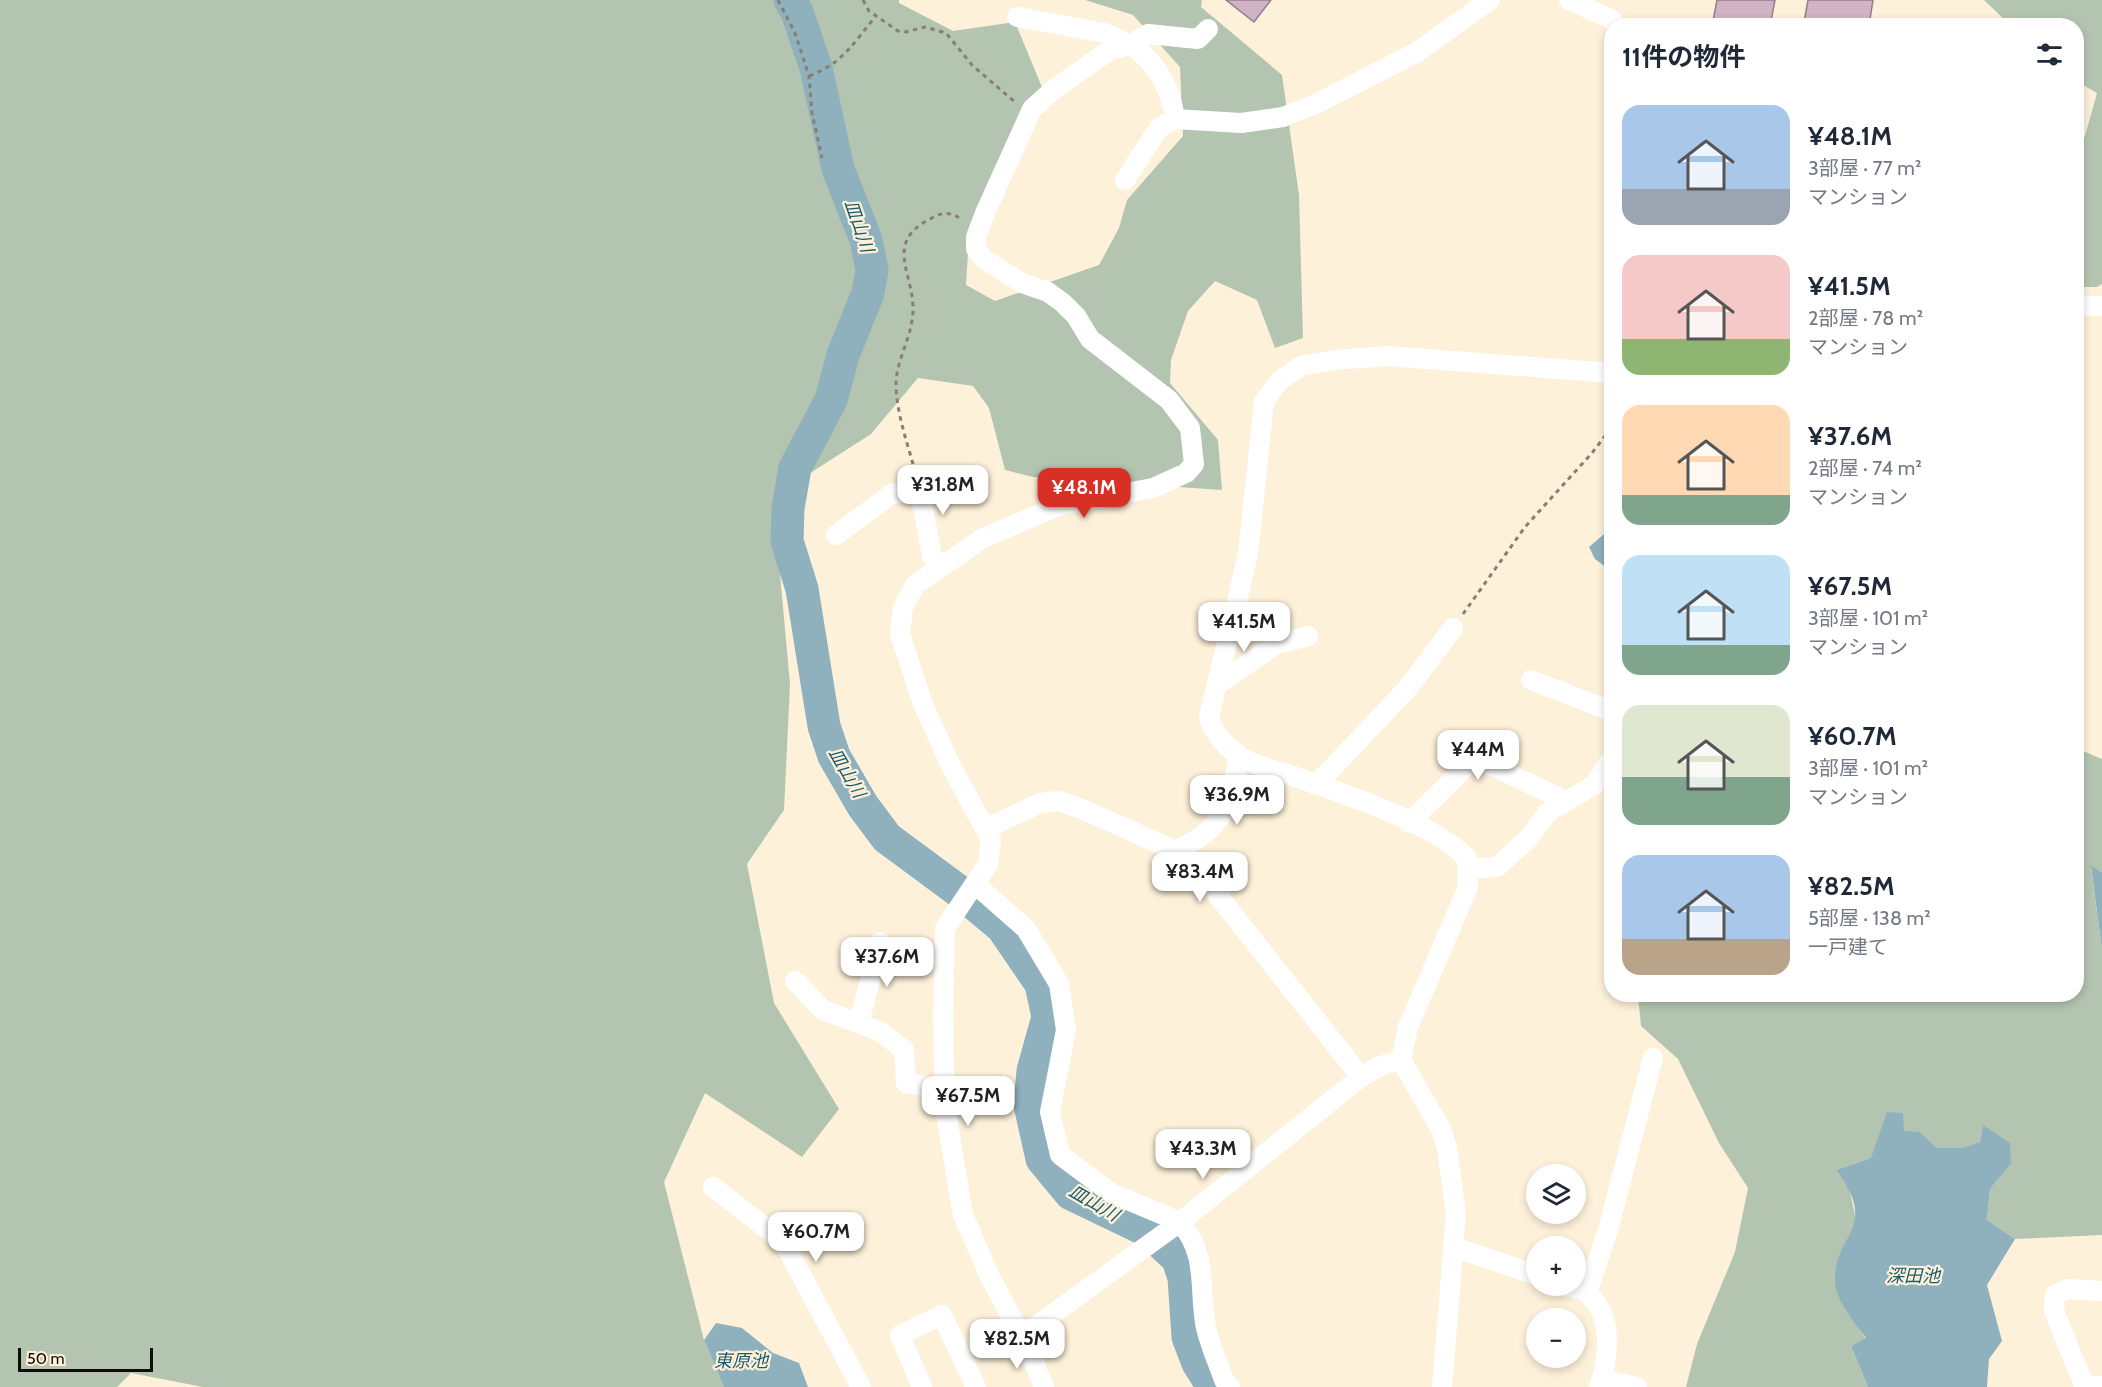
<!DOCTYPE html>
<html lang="ja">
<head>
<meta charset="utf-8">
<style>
	body { margin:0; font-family:Cabin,"Noto Sans JP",sans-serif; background:#f2f2f3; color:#1f2937; height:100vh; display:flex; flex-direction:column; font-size:22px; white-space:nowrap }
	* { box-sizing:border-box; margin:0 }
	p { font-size:20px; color:#747a83 }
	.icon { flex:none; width:33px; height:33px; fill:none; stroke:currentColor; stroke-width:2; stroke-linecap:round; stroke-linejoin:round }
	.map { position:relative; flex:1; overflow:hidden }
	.panel { position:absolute; left:1604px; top:18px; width:480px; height:984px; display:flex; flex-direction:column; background:#fff; border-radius:24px; box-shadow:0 3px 9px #0003 }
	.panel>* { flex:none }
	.buttons { position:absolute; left:1526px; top:1164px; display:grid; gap:12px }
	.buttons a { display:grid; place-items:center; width:60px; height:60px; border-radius:50%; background:#fff; box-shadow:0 3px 9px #0003; font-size:30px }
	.scale { position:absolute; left:18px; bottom:15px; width:135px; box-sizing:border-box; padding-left:6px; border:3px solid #110c04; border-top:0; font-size:16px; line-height:21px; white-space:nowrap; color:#110c04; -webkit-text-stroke:4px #fef1da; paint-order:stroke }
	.price { position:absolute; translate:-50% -51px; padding:0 14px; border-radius:12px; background:#fff; color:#222; font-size:20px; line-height:39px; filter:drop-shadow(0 2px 3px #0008) }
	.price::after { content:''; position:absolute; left:50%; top:36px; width:18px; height:14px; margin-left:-9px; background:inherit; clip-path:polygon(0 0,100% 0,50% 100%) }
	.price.selected { background:#d93025; color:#fff }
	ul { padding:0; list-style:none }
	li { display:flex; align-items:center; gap:18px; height:150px; padding:0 18px }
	li span { display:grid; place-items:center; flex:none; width:168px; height:120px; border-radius:18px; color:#555 }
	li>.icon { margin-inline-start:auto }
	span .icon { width:72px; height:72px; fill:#fffc; stroke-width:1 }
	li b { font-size:26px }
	h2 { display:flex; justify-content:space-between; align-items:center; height:72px; padding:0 18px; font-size:26px }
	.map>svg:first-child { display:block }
	.green { fill:#b3c5b1 }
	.water { fill:#8fb0bd }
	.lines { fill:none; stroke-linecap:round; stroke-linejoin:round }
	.river { stroke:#8fb0bd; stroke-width:33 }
	.building { fill:#d0b3c4; stroke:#977b8b; stroke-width:1.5 }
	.path { stroke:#887f6f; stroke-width:3; stroke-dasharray:4.5 4.5; stroke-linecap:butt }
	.minor { stroke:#fff; stroke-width:20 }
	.labels { text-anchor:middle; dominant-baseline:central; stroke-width:4.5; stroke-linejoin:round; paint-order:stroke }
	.water-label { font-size:18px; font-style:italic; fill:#1b5b6f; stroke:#fef1da }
</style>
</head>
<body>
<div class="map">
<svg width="2102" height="1387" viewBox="0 0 2102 1387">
	<rect width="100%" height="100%" fill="#fef1da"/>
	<path class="green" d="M0,0H899V3L953,31L1015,22L1044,92L969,236L966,285L995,301L1099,265L1119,228L1127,200L1183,136L1180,67L1133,15L1085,0H1202L1201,7L1282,75L1299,195L1303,338L1275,348L1257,300L1215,281L1188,311L1171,360L1170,383L1218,440L1222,490L1033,477L1005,470L989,408L973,386L918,378L871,434L773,497L790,684L784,810L747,864L774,1003L839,1109L802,1157L705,1093L664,1182L704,1340L724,1387H203L131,1373L117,1387H0Z
		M1984,0H2102V284L2097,287H2076V168L2097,93L2076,81V26L2010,25Z
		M2076,748L2102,759V872L2091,867L2102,950V1235L2015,1239L1987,1220L1990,1189L2011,1164L1983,1126L1980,1142L1961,1148H1937L1920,1132L1871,1158L1836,1170L1849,1188L1857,1223L1839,1261L1844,1306L1866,1339L1851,1346L1868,1387H1686L1697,1344L1735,1252L1748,1188L1719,1143L1678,1059L1641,1026L1638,995L2076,994Z"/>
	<path class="water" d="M1611,528V571L1595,559L1589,547Z
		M2091,866L2102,872V950Z
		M1887,1112L1903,1113L1904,1131L1920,1132L1937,1148H1961L1980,1142L1983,1125L2010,1143L2011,1164L1990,1189L1987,1220L2015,1239L1987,1285L2002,1341L1989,1359L1987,1387H1868L1851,1346L1866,1338C1855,1323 1836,1301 1835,1282C1833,1233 1881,1230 1836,1170L1871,1158Z
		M716,1323L742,1328L773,1353L799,1363L808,1387H724L704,1340Z"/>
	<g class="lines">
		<path class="river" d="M790,0L797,12L816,68L838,169L866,240L872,270L868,293L843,355L831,400L795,468L788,508L787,541L802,589L824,726L834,756L863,806L887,838L960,892L1002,927L1041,984L1048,1017L1033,1071L1030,1105L1042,1159L1071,1194L1148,1231L1178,1259L1184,1278L1188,1337L1198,1363L1213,1387"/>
	</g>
	<path class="building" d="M1226,0H1271L1254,22Z
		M1717,0H1775L1770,26H1712Z
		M1808,0H1873L1869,26H1825L1804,22Z"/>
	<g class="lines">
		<path class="path" d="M778,0L795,33L809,76L812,113L822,158
			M863,0L869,11L898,31L906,32L925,27L946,33L972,65L1016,103
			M809,76C845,62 852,44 876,16
			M913,464C906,439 896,410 896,383C897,357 914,334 913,307C912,271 885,242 930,219C944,211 950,212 963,220
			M1463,614L1525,527L1592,453L1611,428"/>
		<path class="minor" d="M1569,0L1611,19L1616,26
			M1017,17L1105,33L1130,45L1148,34L1198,39L1208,29
			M1125,180L1159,128L1175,119
			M2076,305L2102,306
			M918,482L932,556L940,565
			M836,535L893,493H920
			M1531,680L1611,711
			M1217,685L1276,644L1308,636
			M1316,785L1408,688L1453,628
			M1409,823L1475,758L1556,796L1562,803
			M987,828L1040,803L1058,801L1082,809L1187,856L1361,1077
			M1174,851C1224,830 1230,805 1239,755
			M1467,869L1497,867L1528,839L1548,812L1594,785L1611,760
			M976,885L1026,929L1059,984L1066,1030L1050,1112L1060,1155L1111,1193L1180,1222C1209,1256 1198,1288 1206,1328C1210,1345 1218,1363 1224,1380L1230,1387
			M795,981L823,1010L881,1032L904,1050L906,1083L945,1089
			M859,1023L880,942
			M713,1187L783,1241L861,1387
			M1454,1247L1536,1275
			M1566,1286C1572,1288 1583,1289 1588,1294C1614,1317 1609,1357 1599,1387
			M2102,1291L2067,1289L2055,1295L2054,1311L2084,1385L2102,1386
			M1587,1293L1608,1230L1653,1058
			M1021,1337L1180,1222L1361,1077L1380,1066L1401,1060
			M1602,1379L1637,1387
			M922,1387L900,1335L942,1315L976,1387
			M1044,1387L1028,1348L990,1277L963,1215L945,1107L943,1018L945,928L988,864L991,840L950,764L923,704L900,634L903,608L915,585L983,538L1061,505L1153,488L1186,473L1194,464L1190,428L1169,400L1090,339L1076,316L1063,303L1048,292L1022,283L984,259L976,249V237L985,213L1032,109L1053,90L1110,50L1130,45C1156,60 1171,89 1175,119L1241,123L1283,117L1318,103L1417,52L1490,0
			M1442,1387L1456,1214L1447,1148L1442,1131L1401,1060L1408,1027L1468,887L1467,858C1430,821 1341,793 1290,775C1275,770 1256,766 1243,758C1227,748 1214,735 1209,717L1248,554L1264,402L1279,381L1301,366L1334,360L1388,356L1611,373"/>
	</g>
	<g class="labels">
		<g class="water-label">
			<text transform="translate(859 226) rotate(71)">皿山川</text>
			<text transform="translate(847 773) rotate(60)">皿山川</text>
			<text transform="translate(1094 1203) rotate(30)">皿山川</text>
			<text x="1913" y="1276">深田池</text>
			<text x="741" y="1361">東原池</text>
		</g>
	</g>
</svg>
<div class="buttons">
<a><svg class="icon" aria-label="layers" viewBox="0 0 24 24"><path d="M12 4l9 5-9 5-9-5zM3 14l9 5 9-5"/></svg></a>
<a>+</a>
<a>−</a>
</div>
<div class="scale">50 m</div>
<b class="price" style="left:943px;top:516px">¥31.8M</b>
<b class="price selected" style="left:1084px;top:519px">¥48.1M</b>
<b class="price" style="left:1244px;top:653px">¥41.5M</b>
<b class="price" style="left:1478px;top:781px">¥44M</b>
<b class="price" style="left:1237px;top:826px">¥36.9M</b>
<b class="price" style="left:1200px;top:903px">¥83.4M</b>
<b class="price" style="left:887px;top:988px">¥37.6M</b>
<b class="price" style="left:968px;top:1127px">¥67.5M</b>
<b class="price" style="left:1203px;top:1180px">¥43.3M</b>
<b class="price" style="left:816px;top:1263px">¥60.7M</b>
<b class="price" style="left:1017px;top:1370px">¥82.5M</b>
<section class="panel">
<h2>11件の物件<svg class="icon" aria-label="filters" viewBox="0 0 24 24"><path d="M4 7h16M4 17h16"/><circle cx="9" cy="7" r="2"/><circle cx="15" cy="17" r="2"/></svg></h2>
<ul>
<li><span style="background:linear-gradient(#a9c7e8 70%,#9aa5b1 0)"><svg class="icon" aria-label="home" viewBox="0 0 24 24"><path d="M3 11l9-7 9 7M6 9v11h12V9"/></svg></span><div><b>¥48.1M</b><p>3部屋 · 77 m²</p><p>マンション</p></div></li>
<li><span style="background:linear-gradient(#f6c9c9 70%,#8fb573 0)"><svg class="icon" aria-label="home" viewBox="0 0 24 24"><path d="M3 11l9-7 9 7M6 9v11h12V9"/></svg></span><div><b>¥41.5M</b><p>2部屋 · 78 m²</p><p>マンション</p></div></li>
<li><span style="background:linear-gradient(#ffd9b3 75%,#7fa58c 0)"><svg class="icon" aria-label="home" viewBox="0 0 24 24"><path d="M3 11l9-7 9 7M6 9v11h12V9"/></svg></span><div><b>¥37.6M</b><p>2部屋 · 74 m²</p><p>マンション</p></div></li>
<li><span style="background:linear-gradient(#bfe0f5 75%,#7fa58c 0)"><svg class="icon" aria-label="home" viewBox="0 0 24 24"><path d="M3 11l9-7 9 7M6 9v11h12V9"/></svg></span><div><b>¥67.5M</b><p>3部屋 · 101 m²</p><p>マンション</p></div></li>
<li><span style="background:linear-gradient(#dfe7d0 60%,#7fa58c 0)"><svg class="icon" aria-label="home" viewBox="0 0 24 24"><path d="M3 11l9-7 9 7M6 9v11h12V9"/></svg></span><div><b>¥60.7M</b><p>3部屋 · 101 m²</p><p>マンション</p></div></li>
<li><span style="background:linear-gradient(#a9c7e8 70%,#b9a48a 0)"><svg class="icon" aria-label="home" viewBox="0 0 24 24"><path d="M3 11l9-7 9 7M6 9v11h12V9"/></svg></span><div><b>¥82.5M</b><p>5部屋 · 138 m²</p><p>一戸建て</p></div></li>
</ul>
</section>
</div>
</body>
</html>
